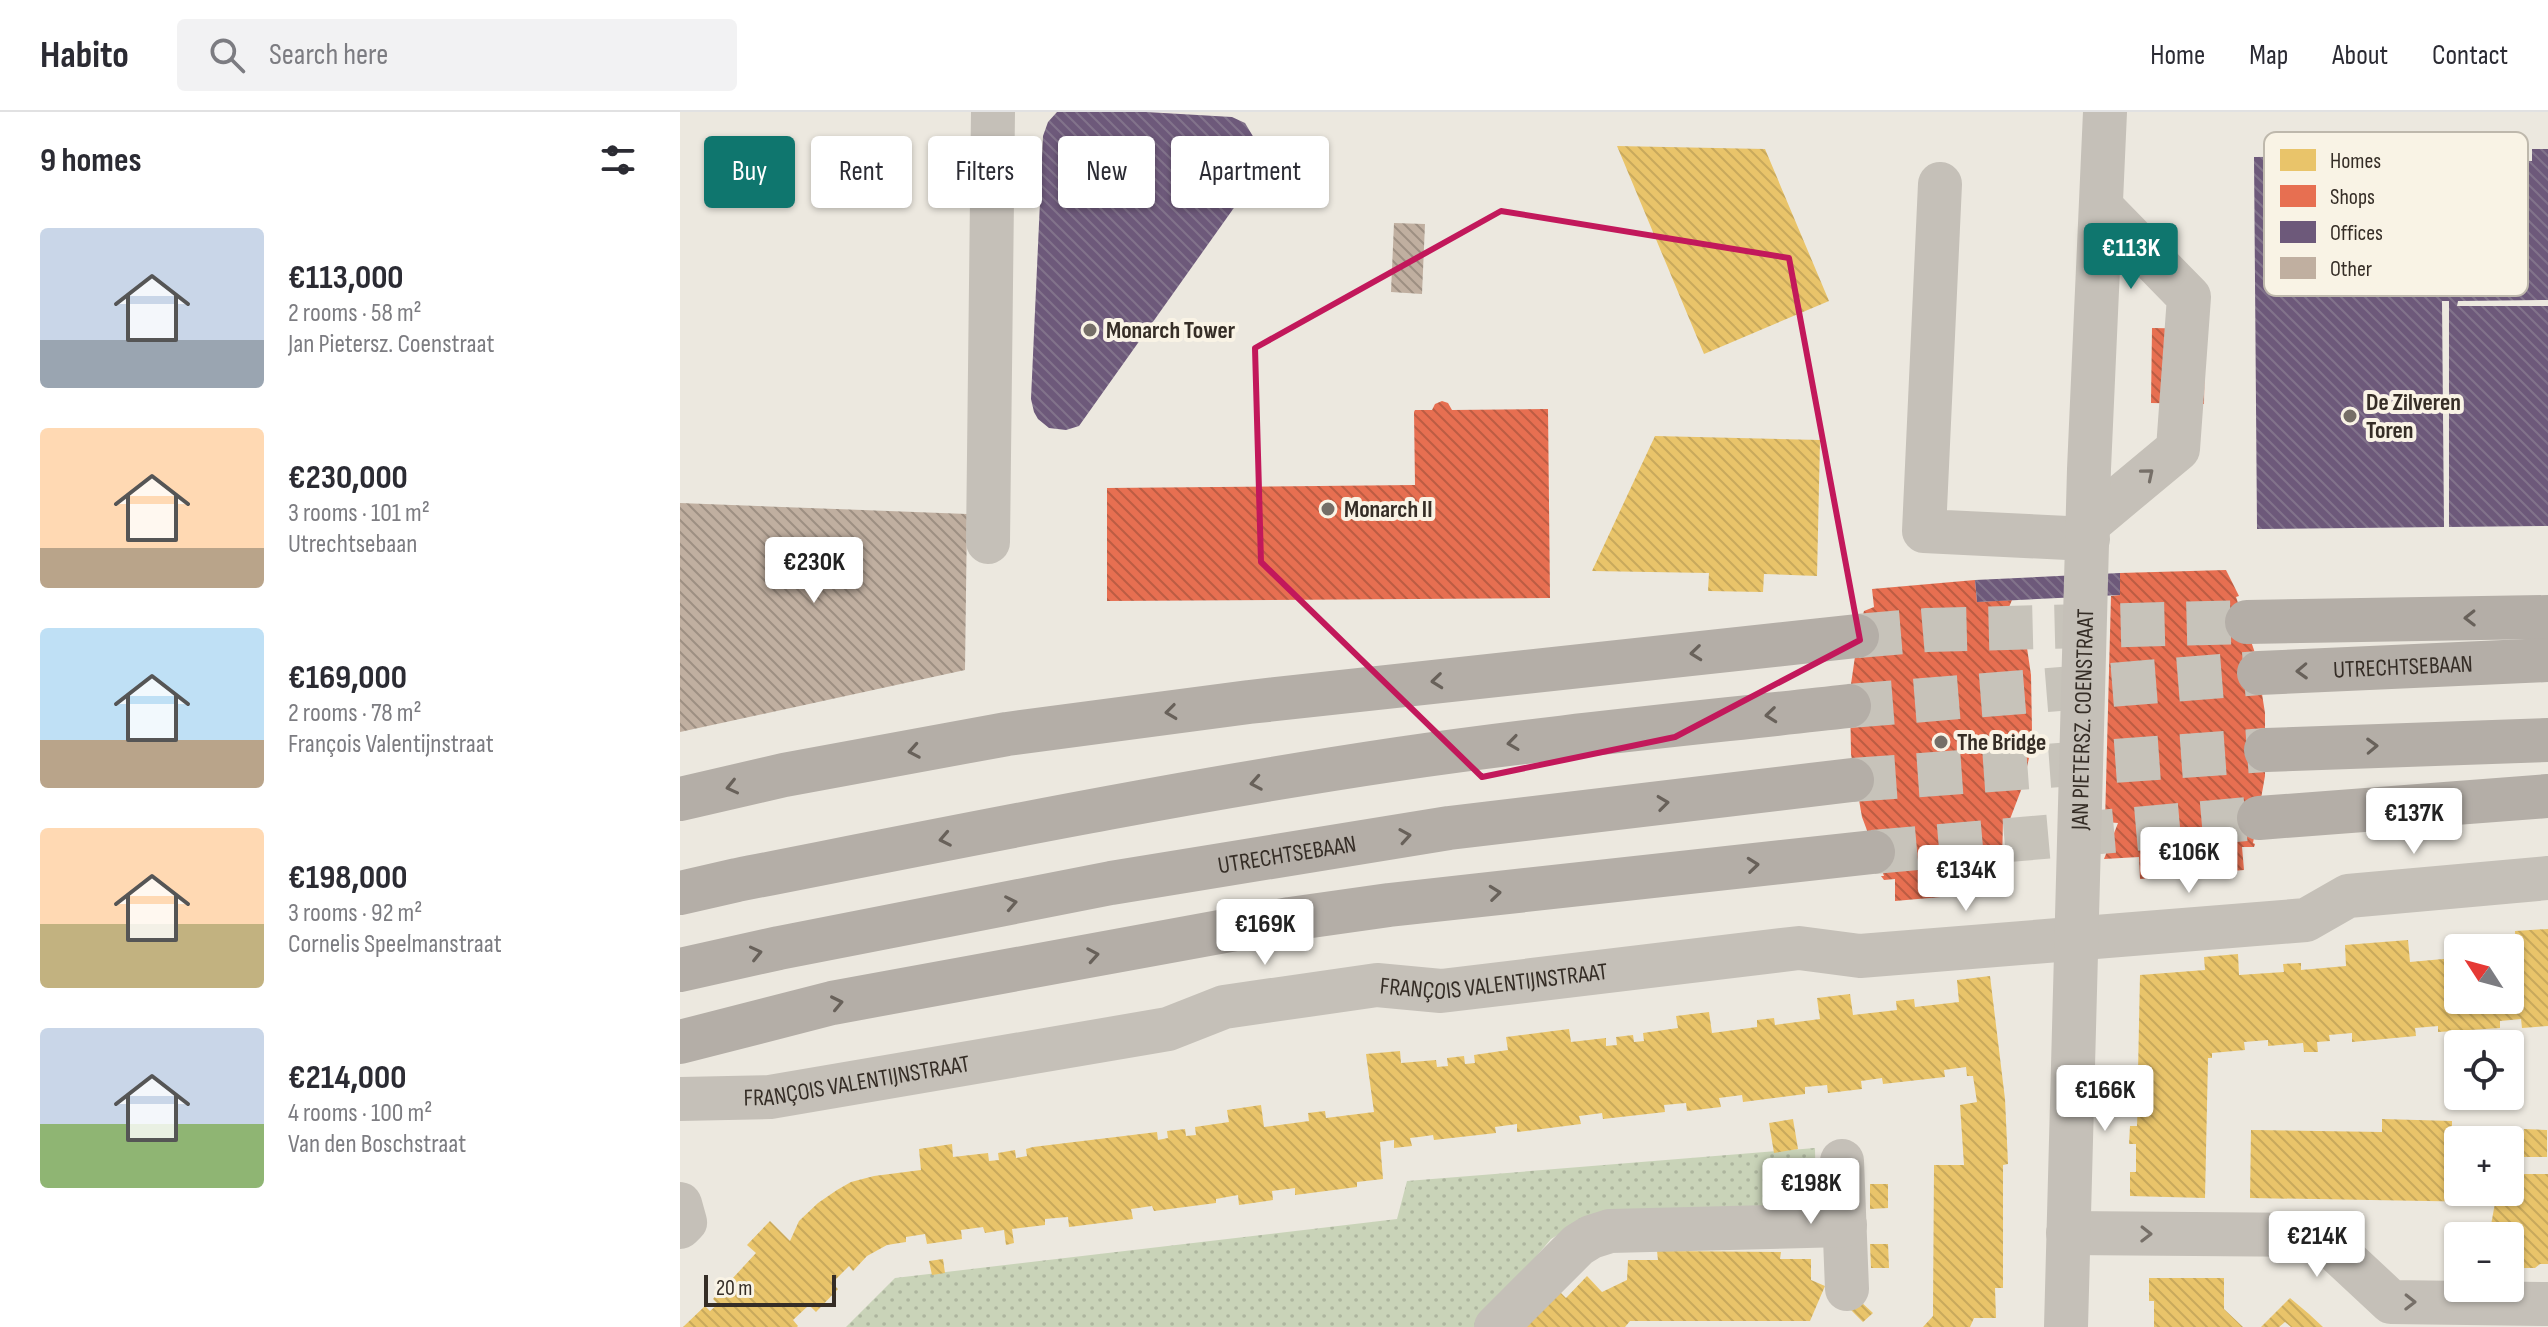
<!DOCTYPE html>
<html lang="en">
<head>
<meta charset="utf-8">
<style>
	body { margin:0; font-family:"Sofia Sans Condensed",sans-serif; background:#f2f2f3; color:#2b2b33; height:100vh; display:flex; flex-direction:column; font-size:30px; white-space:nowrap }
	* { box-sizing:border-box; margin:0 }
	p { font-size:26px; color:#7c7c81 }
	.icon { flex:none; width:44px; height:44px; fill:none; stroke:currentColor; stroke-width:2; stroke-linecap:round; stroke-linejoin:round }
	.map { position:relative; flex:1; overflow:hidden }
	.sheet { display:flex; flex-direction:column; background:#fff; width:680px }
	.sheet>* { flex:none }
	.hud { position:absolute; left:24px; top:24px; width:760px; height:72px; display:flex; gap:16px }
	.needle { width:52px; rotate:306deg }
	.fabs { position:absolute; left:1764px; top:822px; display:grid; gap:16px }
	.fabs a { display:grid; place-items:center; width:80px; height:80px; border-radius:8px; background:#fff; box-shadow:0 2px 6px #0004; font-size:40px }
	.scale { position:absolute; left:24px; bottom:20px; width:132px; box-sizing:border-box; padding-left:8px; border:4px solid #352d26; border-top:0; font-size:22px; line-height:28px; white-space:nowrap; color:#352d26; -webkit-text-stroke:6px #f9f3e5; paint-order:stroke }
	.price { position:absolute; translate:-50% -68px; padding:0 18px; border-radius:8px; background:#fff; color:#222; font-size:26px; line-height:52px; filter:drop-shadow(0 2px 4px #0008) }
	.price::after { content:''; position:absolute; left:50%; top:48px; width:24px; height:18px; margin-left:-12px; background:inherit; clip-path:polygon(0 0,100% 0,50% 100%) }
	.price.on { background:#0f766e; color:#fff }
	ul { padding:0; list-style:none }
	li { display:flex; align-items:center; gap:24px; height:200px; padding:0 40px }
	li span { display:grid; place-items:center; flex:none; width:224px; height:160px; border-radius:8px; color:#555 }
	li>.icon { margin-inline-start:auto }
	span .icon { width:96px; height:96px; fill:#fffc; stroke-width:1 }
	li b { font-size:34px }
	h2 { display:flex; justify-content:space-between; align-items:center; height:96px; padding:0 40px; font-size:34px }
	.pill { padding:0 28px; border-radius:8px; background:#fff; box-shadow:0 2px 6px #0004; font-size:28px; line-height:72px }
	.pill.on { background:#0f766e; color:#fff }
	header { display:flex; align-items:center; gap:48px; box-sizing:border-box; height:112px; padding:0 40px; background:#fff; border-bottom:2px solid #e1e1e2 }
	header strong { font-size:38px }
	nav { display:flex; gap:44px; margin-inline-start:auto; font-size:28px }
	.search { width:560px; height:72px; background:#f2f2f3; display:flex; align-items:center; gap:20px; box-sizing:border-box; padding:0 28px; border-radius:8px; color:#7c7c81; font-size:30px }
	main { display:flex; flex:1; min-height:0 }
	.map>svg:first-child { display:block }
	.grass { fill:url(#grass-dots) }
	.homes { fill:url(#homes-back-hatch) }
	.shops { fill:url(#shops-back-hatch) }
	.offices { fill:url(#offices-back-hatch) }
	.building { fill:url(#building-back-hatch) }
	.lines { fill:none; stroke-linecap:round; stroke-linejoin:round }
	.major-tunnel { stroke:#c7c3ba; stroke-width:44; stroke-dasharray:44 22; stroke-linecap:butt }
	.minor { stroke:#c5c0b8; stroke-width:44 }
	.major { stroke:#b4aea7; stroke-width:44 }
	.oneway { stroke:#766f68 }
	.oneway2 { stroke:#68615a }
	.marked { fill:none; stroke:#c2185b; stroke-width:6; stroke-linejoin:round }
	.poi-dot { fill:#756e67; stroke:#f9f3e5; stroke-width:3 }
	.labels { text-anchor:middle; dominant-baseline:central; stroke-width:8; stroke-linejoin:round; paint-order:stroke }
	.poi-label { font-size:24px; font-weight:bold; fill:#352d26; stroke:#f9f3e5; text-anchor:start }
	.street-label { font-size:24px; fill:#352d26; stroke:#f9f3e5 }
	.key { fill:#f9f3e5; stroke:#beb8ac; stroke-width:2 }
	.key-label { font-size:22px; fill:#352d26 }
</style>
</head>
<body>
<header>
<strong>Habito</strong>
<div class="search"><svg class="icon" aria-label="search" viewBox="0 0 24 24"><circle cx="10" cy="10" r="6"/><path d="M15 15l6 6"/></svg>Search here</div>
<nav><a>Home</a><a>Map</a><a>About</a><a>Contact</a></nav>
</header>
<main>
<section class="sheet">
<h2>9 homes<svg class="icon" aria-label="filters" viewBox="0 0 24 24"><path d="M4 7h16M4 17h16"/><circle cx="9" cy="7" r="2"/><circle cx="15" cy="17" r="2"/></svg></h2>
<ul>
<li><span style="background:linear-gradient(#c9d6e8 70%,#9aa5b1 0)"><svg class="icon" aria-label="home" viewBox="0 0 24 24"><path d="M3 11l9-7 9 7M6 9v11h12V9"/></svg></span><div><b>€113,000</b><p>2 rooms · 58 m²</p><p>Jan Pietersz. Coenstraat</p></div></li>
<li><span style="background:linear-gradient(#ffd9b3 75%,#b9a48a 0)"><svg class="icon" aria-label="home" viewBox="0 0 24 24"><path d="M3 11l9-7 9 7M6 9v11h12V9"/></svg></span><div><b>€230,000</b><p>3 rooms · 101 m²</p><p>Utrechtsebaan</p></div></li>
<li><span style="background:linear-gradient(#bfe0f5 70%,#b9a48a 0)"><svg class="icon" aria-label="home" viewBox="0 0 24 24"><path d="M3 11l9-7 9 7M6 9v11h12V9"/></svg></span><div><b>€169,000</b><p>2 rooms · 78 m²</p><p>François Valentijnstraat</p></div></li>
<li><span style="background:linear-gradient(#ffd9b3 60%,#c2b280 0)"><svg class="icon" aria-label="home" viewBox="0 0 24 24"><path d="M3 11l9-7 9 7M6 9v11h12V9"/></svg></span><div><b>€198,000</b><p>3 rooms · 92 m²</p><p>Cornelis Speelmanstraat</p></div></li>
<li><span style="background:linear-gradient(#c9d6e8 60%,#8fb573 0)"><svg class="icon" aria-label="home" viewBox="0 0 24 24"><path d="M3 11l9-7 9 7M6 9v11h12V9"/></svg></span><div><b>€214,000</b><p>4 rooms · 100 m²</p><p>Van den Boschstraat</p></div></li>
</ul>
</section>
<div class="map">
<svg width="1868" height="1215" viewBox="0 0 1868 1215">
	<defs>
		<pattern id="grass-dots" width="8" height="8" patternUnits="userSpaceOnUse" patternTransform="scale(2)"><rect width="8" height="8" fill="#c9d3b8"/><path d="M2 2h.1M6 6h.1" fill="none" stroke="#adb59e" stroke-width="1.8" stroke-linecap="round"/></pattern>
		<pattern id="homes-back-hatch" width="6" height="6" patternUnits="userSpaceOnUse" patternTransform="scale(2)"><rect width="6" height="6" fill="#e9c46a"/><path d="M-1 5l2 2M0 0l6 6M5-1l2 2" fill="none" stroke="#c8a95c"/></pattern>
		<pattern id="shops-back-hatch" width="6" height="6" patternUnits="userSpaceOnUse" patternTransform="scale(2)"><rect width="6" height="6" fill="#e76f51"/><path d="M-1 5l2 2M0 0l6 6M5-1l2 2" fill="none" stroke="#bc5c43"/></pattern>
		<pattern id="offices-back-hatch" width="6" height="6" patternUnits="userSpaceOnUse" patternTransform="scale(2)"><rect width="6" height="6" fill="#6d597a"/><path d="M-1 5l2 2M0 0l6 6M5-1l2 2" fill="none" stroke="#82738b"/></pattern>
		<pattern id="building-back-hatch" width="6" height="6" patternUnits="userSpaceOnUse" patternTransform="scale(2)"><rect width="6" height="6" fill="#c0afa0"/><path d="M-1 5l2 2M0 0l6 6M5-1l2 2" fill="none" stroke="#9d8f82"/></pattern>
	</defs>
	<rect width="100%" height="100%" fill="#ece8df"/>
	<path class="grass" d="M1135,1036L1136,1094L896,1112L871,1127L802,1208L794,1215H166L215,1166L717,1107L727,1069Z"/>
	<path class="homes" d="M937,34L1085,37L1149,189L1024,242Z
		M975,324L1140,328L1137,464L1084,462L1083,480L1028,479L1029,461L912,459Z
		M1868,817V914L1842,916L1841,907L1820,909V916L1758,920V914L1735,916L1736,924L1672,930V921L1649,923L1650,929L1637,930L1638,940H1624L1623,931L1588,934V928L1564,930L1565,938L1532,941V946H1528L1525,1086L1450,1084V1060H1456V1032H1449L1450,1014H1457L1458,985H1452V961H1458L1460,863L1525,858L1524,845L1558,842L1559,863L1604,860L1603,852L1621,851V858L1666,854L1665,833L1728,828L1730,850L1774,846V838H1778V888H1830V841H1836L1835,819Z
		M1310,864L1325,987L1328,1052L1323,1053V1176H1315L1316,1206H1294L1290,1215H1243L1253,1204L1254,1053H1284L1280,993L1297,990L1293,964H1287L1286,955L1264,958L1265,965L1203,972L1202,966L1181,969L1182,977L1148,981L1147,973L1125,975V982L1063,990L1062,983L1039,986L1041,995L1007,999L1006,991L984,993L985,1000L923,1007L922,1001L899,1004L901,1012L837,1020V1012L815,1015L816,1021L754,1028L753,1023L739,1025L730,1026L732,1034L714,1036V1028L700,1030L703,1067L677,1070V1075L615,1083V1076L592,1079L593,1088L559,1093L558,1083L536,1087V1091L474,1099L472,1094L451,1097L453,1107L389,1115L388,1105L365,1107V1113L332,1117L334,1131L326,1133L324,1118L305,1121L303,1115L281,1118L282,1127L247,1132L245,1122L226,1125V1130L207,1133L187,1144L173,1159L169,1154L152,1171L158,1177L136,1200L129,1193L113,1208L118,1214L117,1215H3L25,1194L30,1199L38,1192L33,1187L45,1174L50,1180L57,1172L52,1167L76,1141L67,1133L90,1109L110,1129L119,1109L138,1091L157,1078L171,1070L194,1064L241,1058L239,1037L272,1032L273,1045L308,1041L309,1049L319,1048L318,1041L335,1038L336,1046L347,1044L346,1037L353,1035L477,1020L478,1028L488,1026L487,1019L505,1017L506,1024L516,1023L515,1015L549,1010L547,998L581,993L584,1015L629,1009L628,1001L645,999L646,1006L694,1000L686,942L720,939L721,951L756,948L757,955L768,954L767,946L784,944L785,952L795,951L794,943L828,938L826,925L889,917L891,930L926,926V934L937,933L936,925L953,923L954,930L964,929L963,921L998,916L996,904L1029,900L1032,921L1077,915V908L1094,906L1095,913L1140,907L1137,886L1170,882L1173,903L1217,898L1216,889L1234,887L1235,895L1279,890L1277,868Z
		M1113,1007L1118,1037L1094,1041L1089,1011Z
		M1702,1007L1772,1009V1022L1806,1023V1028H1778V1080H1805L1804,1090L1570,1086L1571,1018L1702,1020Z
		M1844,1017L1867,1018V1045H1844Z
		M1840,1062H1868V1152H1860L1855,1156H1830V1124H1809L1817,1080H1830V1071H1839Z
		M1190,1072H1208V1096L1190,1097Z
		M1190,1132H1208L1209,1156H1191Z
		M977,1139L1101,1140L1100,1147H1131V1168L1145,1174L1130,1209H950L945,1215H846L880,1180L886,1186L907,1164L922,1180L947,1168L948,1148H978Z
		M263,1147L265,1161L252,1163L249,1149Z
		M1469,1166H1544V1197L1563,1215H1474V1189H1469Z
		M1610,1186L1629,1202L1643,1215H1611L1605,1210L1599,1215H1581Z
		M1180,1189L1193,1201L1183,1210L1171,1198Z"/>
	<path class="shops" d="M1472,216L1525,217L1524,292L1471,291Z
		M762,289L768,291L772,298L868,297L870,486L427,489V376L735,373L734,300L735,298H752L755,292Z
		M1546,458L1559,484L1556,485L1576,544L1585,601V664L1573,731L1575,732L1574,735H1562L1564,758L1460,767L1459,745L1424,747L1438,711L1425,710L1431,484L1440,483V461Z
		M1295,468L1297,490L1332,488L1316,526L1326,529L1329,525L1339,526L1342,535L1347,536L1351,563L1352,618L1349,646L1343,673L1327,715L1323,707L1322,753H1326L1329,756L1293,759L1295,782L1215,789V767L1204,768L1201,764H1204L1182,705L1171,642L1170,579L1179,517L1184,499L1194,495L1192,477Z"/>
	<path class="offices" d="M377,0H466L552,5L565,11L574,26L573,69L399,314L386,318L369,316L358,307L354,300L351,287L363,24L368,10Z
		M1793,37H1805L1806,48L1852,49V37H1868V188L1778,189L1777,194H1868V414L1769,415V189H1762L1764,415L1577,417L1574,45L1761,43V84H1792Z
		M1440,461V483L1297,490L1295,468Z"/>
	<path class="building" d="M714,111L745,112L742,182L711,180Z
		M0,391L287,402L285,558L0,620Z"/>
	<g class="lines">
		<path class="major-tunnel" d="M1177,524L1247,518L1567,510
			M1169,594L1579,561
			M1172,668L1586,638
			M1193,740L1579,706"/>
		<g class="minor">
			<path d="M1260,72L1244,419L1408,427"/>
			<path d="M1408,412L1498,337L1509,185L1421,95"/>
			<path d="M308,430L313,0"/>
			<path id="s1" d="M0,987L90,985L488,917L544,895L697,873L761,879L1119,836L1180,844L1626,808L1668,784L1868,766"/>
			<path d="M1162,1049L1167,1177"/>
			<path d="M0,1092L5,1110L0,1115"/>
			<path d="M1388,1121L1623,1123L1651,1134L1711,1190L1868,1192"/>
			<path d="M816,1215L898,1133L911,1125L930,1119L1165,1113"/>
			<path id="s2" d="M1386,1215L1409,357L1425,0"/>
		</g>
		<g class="major">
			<path d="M1567,510L1868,505"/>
			<path id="s3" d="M1579,561L1868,548"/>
			<path d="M1586,638L1868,628"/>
			<path d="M0,687L104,663L327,622L569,590L1177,524"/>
			<path d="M1579,706L1868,684"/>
			<path d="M0,781L57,768C276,725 496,680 718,647C867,625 1018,611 1169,594"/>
			<path id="s4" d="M0,858L99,836L431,771L769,716L1172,668"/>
			<path d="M0,930L152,891L610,807L709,793L1193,740"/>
		</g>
	</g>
	<defs><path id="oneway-chevron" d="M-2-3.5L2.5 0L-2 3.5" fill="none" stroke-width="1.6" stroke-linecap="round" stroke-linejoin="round" transform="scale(2)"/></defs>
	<g class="oneway">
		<use href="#oneway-chevron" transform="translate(1468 362) rotate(-40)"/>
		<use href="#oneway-chevron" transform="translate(1466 1122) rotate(1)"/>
		<use href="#oneway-chevron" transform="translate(1730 1190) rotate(1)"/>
	</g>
	<g class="oneway2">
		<use href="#oneway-chevron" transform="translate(1790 506) rotate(179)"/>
		<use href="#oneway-chevron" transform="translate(1016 541) rotate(174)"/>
		<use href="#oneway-chevron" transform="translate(1622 559) rotate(178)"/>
		<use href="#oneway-chevron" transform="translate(757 569) rotate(174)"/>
		<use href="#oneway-chevron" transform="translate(491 600) rotate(173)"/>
		<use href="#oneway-chevron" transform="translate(1091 603) rotate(174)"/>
		<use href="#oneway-chevron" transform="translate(833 631) rotate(172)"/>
		<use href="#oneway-chevron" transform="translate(1692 634) rotate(-2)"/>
		<use href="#oneway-chevron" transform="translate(234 639) rotate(170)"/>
		<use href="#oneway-chevron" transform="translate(576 671) rotate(170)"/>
		<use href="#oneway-chevron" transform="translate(52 675) rotate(167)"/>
		<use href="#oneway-chevron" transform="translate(983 691) rotate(-7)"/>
		<use href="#oneway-chevron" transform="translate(725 724) rotate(-9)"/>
		<use href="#oneway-chevron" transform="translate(265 727) rotate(169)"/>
		<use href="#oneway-chevron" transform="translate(1073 753) rotate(-6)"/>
		<use href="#oneway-chevron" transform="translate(815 781) rotate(-6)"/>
		<use href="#oneway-chevron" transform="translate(331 791) rotate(-11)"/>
		<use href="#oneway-chevron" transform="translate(76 841) rotate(-13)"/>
		<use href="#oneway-chevron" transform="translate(413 843) rotate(-10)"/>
		<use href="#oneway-chevron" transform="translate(157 891) rotate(-12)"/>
	</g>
	<path class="marked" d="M821,99L1109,146L1180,528L995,625L802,665L581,450L575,236Z"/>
	<g class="poi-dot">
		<circle cx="410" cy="218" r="8"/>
		<circle cx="1670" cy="304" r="8"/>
		<circle cx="648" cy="397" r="8"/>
		<circle cx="1261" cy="630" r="8"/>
	</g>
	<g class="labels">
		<g class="poi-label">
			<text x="426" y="218">Monarch Tower</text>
			<text x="1686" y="290">De Zilveren<tspan x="1686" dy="28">Toren</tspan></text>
			<text x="664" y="397">Monarch II</text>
			<text x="1277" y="630">The Bridge</text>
		</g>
		<g class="street-label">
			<text stroke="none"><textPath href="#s3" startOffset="144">UTRECHTSEBAAN</textPath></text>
			<text stroke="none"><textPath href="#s2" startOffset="608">JAN PIETERSZ. COENSTRAAT</textPath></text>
			<text stroke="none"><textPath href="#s4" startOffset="618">UTRECHTSEBAAN</textPath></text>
			<text stroke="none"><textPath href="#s1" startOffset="826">FRANÇOIS VALENTIJNSTRAAT</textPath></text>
			<text stroke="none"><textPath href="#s1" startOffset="178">FRANÇOIS VALENTIJNSTRAAT</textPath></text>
		</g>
	</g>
	<rect x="1584" y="20" width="264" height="164" rx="12" class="key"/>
	<rect x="1600" y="37" width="36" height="22" fill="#e9c46a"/>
	<rect x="1600" y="73" width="36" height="22" fill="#e76f51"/>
	<rect x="1600" y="109" width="36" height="22" fill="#6d597a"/>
	<rect x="1600" y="145" width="36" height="22" fill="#c0afa0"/>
	<g class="key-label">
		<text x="1650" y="56">Homes</text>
		<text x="1650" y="92">Shops</text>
		<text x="1650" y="128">Offices</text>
		<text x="1650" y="164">Other</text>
	</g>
</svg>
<div class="fabs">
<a><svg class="needle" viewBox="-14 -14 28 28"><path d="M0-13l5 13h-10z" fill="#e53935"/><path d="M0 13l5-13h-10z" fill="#7c7c81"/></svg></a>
<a><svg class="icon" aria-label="locate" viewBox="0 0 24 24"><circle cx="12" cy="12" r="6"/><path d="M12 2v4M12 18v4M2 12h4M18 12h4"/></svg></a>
<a>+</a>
<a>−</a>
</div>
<div class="scale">20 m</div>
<b class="price on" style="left:1451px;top:179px">€113K</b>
<b class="price" style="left:134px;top:493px">€230K</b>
<b class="price" style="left:1734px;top:744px">€137K</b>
<b class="price" style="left:1509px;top:783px">€106K</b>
<b class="price" style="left:1286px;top:801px">€134K</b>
<b class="price" style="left:585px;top:855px">€169K</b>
<b class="price" style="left:1425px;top:1021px">€166K</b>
<b class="price" style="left:1131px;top:1114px">€198K</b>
<b class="price" style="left:1637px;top:1167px">€214K</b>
<div class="hud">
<a class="pill on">Buy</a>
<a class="pill">Rent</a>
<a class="pill">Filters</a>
<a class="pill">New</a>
<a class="pill">Apartment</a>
</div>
</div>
</main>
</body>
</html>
